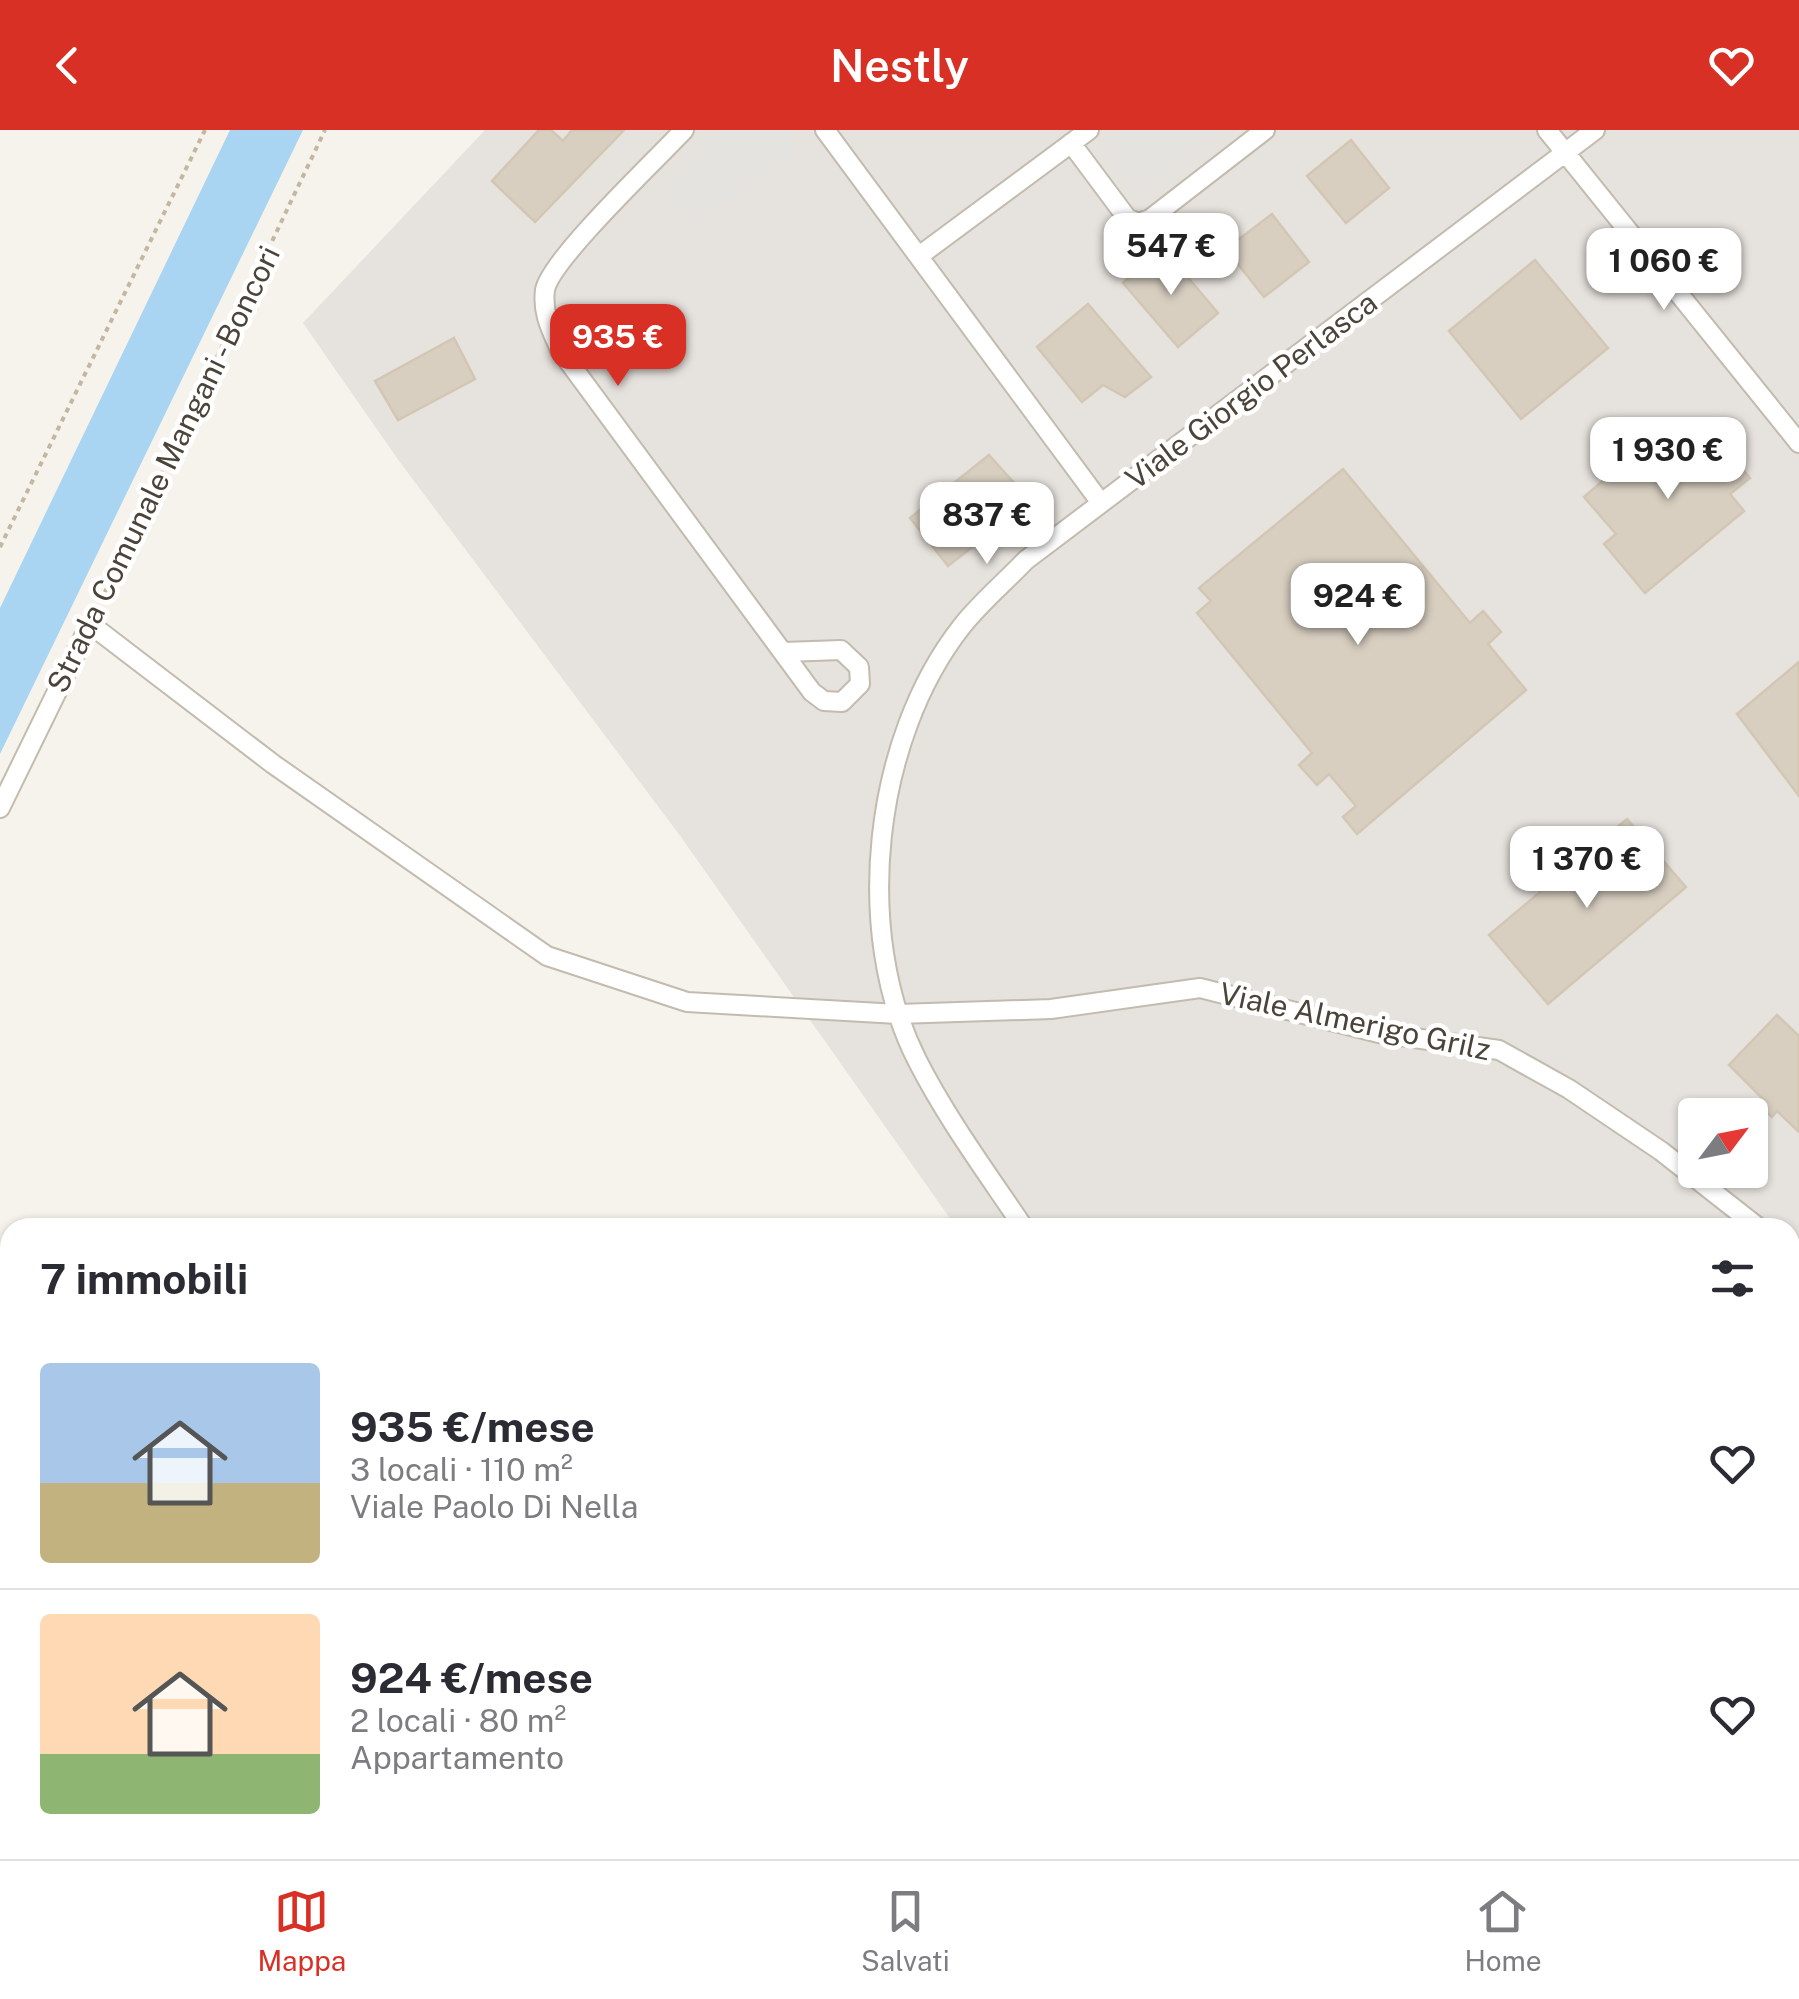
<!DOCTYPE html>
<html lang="it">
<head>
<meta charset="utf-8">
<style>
	body { margin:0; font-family:"Public Sans",sans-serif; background:#f7f7f7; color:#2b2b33; height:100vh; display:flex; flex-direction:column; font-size:38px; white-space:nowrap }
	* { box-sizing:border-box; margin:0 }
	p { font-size:32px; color:#7c7c81 }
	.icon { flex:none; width:55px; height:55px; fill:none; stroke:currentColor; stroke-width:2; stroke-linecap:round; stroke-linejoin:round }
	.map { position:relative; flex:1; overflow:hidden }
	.sheet { position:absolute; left:0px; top:1088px; width:1800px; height:642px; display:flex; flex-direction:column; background:#fff; border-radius:30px 30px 0 0; box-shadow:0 2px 8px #0004 }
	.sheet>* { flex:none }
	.needle { width:65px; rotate:58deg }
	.tools { position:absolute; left:1678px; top:968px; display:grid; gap:20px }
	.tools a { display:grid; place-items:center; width:90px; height:90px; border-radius:10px; background:#fff; box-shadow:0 2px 8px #0004; font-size:50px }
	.price { position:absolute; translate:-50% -85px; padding:0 22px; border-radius:20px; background:#fff; color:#222; font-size:32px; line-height:65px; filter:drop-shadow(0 2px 5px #0008) }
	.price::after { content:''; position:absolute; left:50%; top:60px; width:30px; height:22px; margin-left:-15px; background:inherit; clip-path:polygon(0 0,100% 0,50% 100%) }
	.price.on { background:#d93025; color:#fff }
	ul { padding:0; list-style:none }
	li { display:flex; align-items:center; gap:30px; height:250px; padding:0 40px }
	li+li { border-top:2px solid #e1e1e2 }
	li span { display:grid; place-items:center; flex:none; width:280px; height:200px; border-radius:10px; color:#555 }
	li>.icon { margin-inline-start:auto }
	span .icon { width:120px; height:120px; fill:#fffc; stroke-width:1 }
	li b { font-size:42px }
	h2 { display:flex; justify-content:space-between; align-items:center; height:120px; padding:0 40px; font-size:42px }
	header { display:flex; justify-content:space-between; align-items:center; height:130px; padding:0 40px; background:#d93025; color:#fff; font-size:45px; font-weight:600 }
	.dock { display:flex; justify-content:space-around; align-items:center; height:140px; border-top:2px solid #e1e1e2; background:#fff; font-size:28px; color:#7c7c81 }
	.dock a { display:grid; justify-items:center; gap:5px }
	.dock .on { color:#d93025 }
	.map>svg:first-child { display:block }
	.industrial { fill:#e6e2dd; fill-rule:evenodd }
	.parking { fill:#e5e3e0 }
	.water { fill:#a9d4f2 }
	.building { fill:#d8cfc1; stroke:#d3c7b4; stroke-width:2.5 }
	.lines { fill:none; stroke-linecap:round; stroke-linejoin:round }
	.minor-casing { stroke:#c2bbae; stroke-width:22 }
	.path { stroke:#c4b79f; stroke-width:4; stroke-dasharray:5 5; stroke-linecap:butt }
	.minor { stroke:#fff; stroke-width:18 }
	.labels { text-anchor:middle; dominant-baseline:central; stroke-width:9; stroke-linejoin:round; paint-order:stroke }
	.street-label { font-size:30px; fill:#4b4439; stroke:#fff }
</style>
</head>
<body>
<header><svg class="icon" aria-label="back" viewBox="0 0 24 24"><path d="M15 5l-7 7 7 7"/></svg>Nestly<svg class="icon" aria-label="heart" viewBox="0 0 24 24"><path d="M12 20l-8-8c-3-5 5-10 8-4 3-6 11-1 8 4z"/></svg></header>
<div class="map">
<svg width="1799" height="1729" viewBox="0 0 1799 1729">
	<rect width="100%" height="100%" fill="#f6f3ec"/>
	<path class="industrial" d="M485,0H1799V1729H1091L1098,1720H1790V1098L956,1097L681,707L399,331L303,193ZM1695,985H1750V1040H1695Z"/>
	<path class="parking" d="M727,0H797L788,10L796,22L691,95L661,61L700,19Z
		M1128,0H1224L1138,64L1104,18Z"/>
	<path class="water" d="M230,0H303L0,624V478Z"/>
	<path class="building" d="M539,0H551L563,11L572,0H624L535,92L492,51Z
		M1351,10L1389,58L1346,93L1307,46Z
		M1272,84L1309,132L1264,167L1226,119Z
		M1164,119L1218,183L1178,217L1123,153Z
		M1535,130L1608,218L1521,289L1449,201Z
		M1088,174L1151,247L1125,267L1103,255L1082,272L1037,217Z
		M454,208L475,249L398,290L375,251Z
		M1671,292L1685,310L1704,294L1750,348L1730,364L1744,381L1645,463L1604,414L1616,404L1584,367Z
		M989,325L1023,363L1019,365L1027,374L948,436L910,388Z
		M1343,339L1470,493L1483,481L1501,502L1488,514L1526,560L1357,704L1343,687L1356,676L1329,644L1317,655L1299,635L1312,623L1197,483L1211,471L1199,458Z
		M1799,532V666L1737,584Z
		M1627,689L1686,757L1548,874L1489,805Z
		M1777,885L1799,906V1002L1777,981L1772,987L1761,977L1765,971L1729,935Z"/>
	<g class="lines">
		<g class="minor-casing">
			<path id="minor" d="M684,0C658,28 550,130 545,160C542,183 551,199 560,220L812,562L824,571L842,572L860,554L859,537L841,520L784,522
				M825,0L1101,373
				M1547,0L1799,313
				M1071,13L1127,88L1138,93L1150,89L1265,0
				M919,126L1089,0
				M0,678L90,494L273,634L547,826L687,872L898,884L1051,879L1200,858L1379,903L1499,920L1569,959L1661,1021L1759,1098
				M1024,1098C987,1043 947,989 917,930C852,802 873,609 962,496C981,472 1005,452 1026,430L1595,0
				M1790,1122L1799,1129
				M1790,1516L1799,1510
				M1446,1720L1452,1729
				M1489,1729L1501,1720"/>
		</g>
		<path class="path" d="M0,417L205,0
			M96,481L325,0"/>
		<use href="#minor" class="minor"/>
	</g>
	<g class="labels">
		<g class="street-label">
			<text transform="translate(1251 260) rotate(-37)">Viale Giorgio Perlasca</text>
			<text transform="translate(163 339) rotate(-64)">Strada Comunale Mangani - Boncori</text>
			<text transform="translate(1355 891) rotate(12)">Viale Almerigo Grilz</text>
		</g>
	</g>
</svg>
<div class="tools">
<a><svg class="needle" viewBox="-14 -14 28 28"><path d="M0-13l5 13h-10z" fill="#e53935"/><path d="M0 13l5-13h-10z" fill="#7c7c81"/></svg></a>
</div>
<b class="price" style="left:1171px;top:168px">547 €</b>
<b class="price" style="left:1664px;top:183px">1 060 €</b>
<b class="price on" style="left:618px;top:259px">935 €</b>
<b class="price" style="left:1668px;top:372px">1 930 €</b>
<b class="price" style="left:987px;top:437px">837 €</b>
<b class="price" style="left:1358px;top:518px">924 €</b>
<b class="price" style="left:1587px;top:781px">1 370 €</b>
<section class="sheet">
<h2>7 immobili<svg class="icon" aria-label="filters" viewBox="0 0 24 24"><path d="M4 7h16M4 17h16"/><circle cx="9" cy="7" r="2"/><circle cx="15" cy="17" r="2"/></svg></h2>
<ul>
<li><span style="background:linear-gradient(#a9c7e8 60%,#c2b280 0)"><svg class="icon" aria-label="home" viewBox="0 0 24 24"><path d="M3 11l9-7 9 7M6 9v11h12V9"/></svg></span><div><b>935 €/mese</b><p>3 locali · 110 m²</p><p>Viale Paolo Di Nella</p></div><svg class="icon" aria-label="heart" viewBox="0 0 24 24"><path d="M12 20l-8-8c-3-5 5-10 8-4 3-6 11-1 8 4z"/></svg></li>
<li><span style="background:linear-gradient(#ffd9b3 70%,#8fb573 0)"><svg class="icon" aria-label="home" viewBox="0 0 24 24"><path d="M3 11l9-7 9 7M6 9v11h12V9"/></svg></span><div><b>924 €/mese</b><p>2 locali · 80 m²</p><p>Appartamento</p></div><svg class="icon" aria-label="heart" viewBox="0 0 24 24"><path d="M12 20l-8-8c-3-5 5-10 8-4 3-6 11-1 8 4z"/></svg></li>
</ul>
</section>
</div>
<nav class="dock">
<a class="on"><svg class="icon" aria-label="map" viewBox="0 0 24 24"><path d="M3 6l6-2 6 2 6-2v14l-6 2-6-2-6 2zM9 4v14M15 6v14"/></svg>Mappa</a>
<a><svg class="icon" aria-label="saved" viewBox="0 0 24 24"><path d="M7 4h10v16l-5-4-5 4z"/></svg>Salvati</a>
<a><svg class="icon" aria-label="home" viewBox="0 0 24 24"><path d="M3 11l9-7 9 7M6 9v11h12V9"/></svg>Home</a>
</nav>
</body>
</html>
